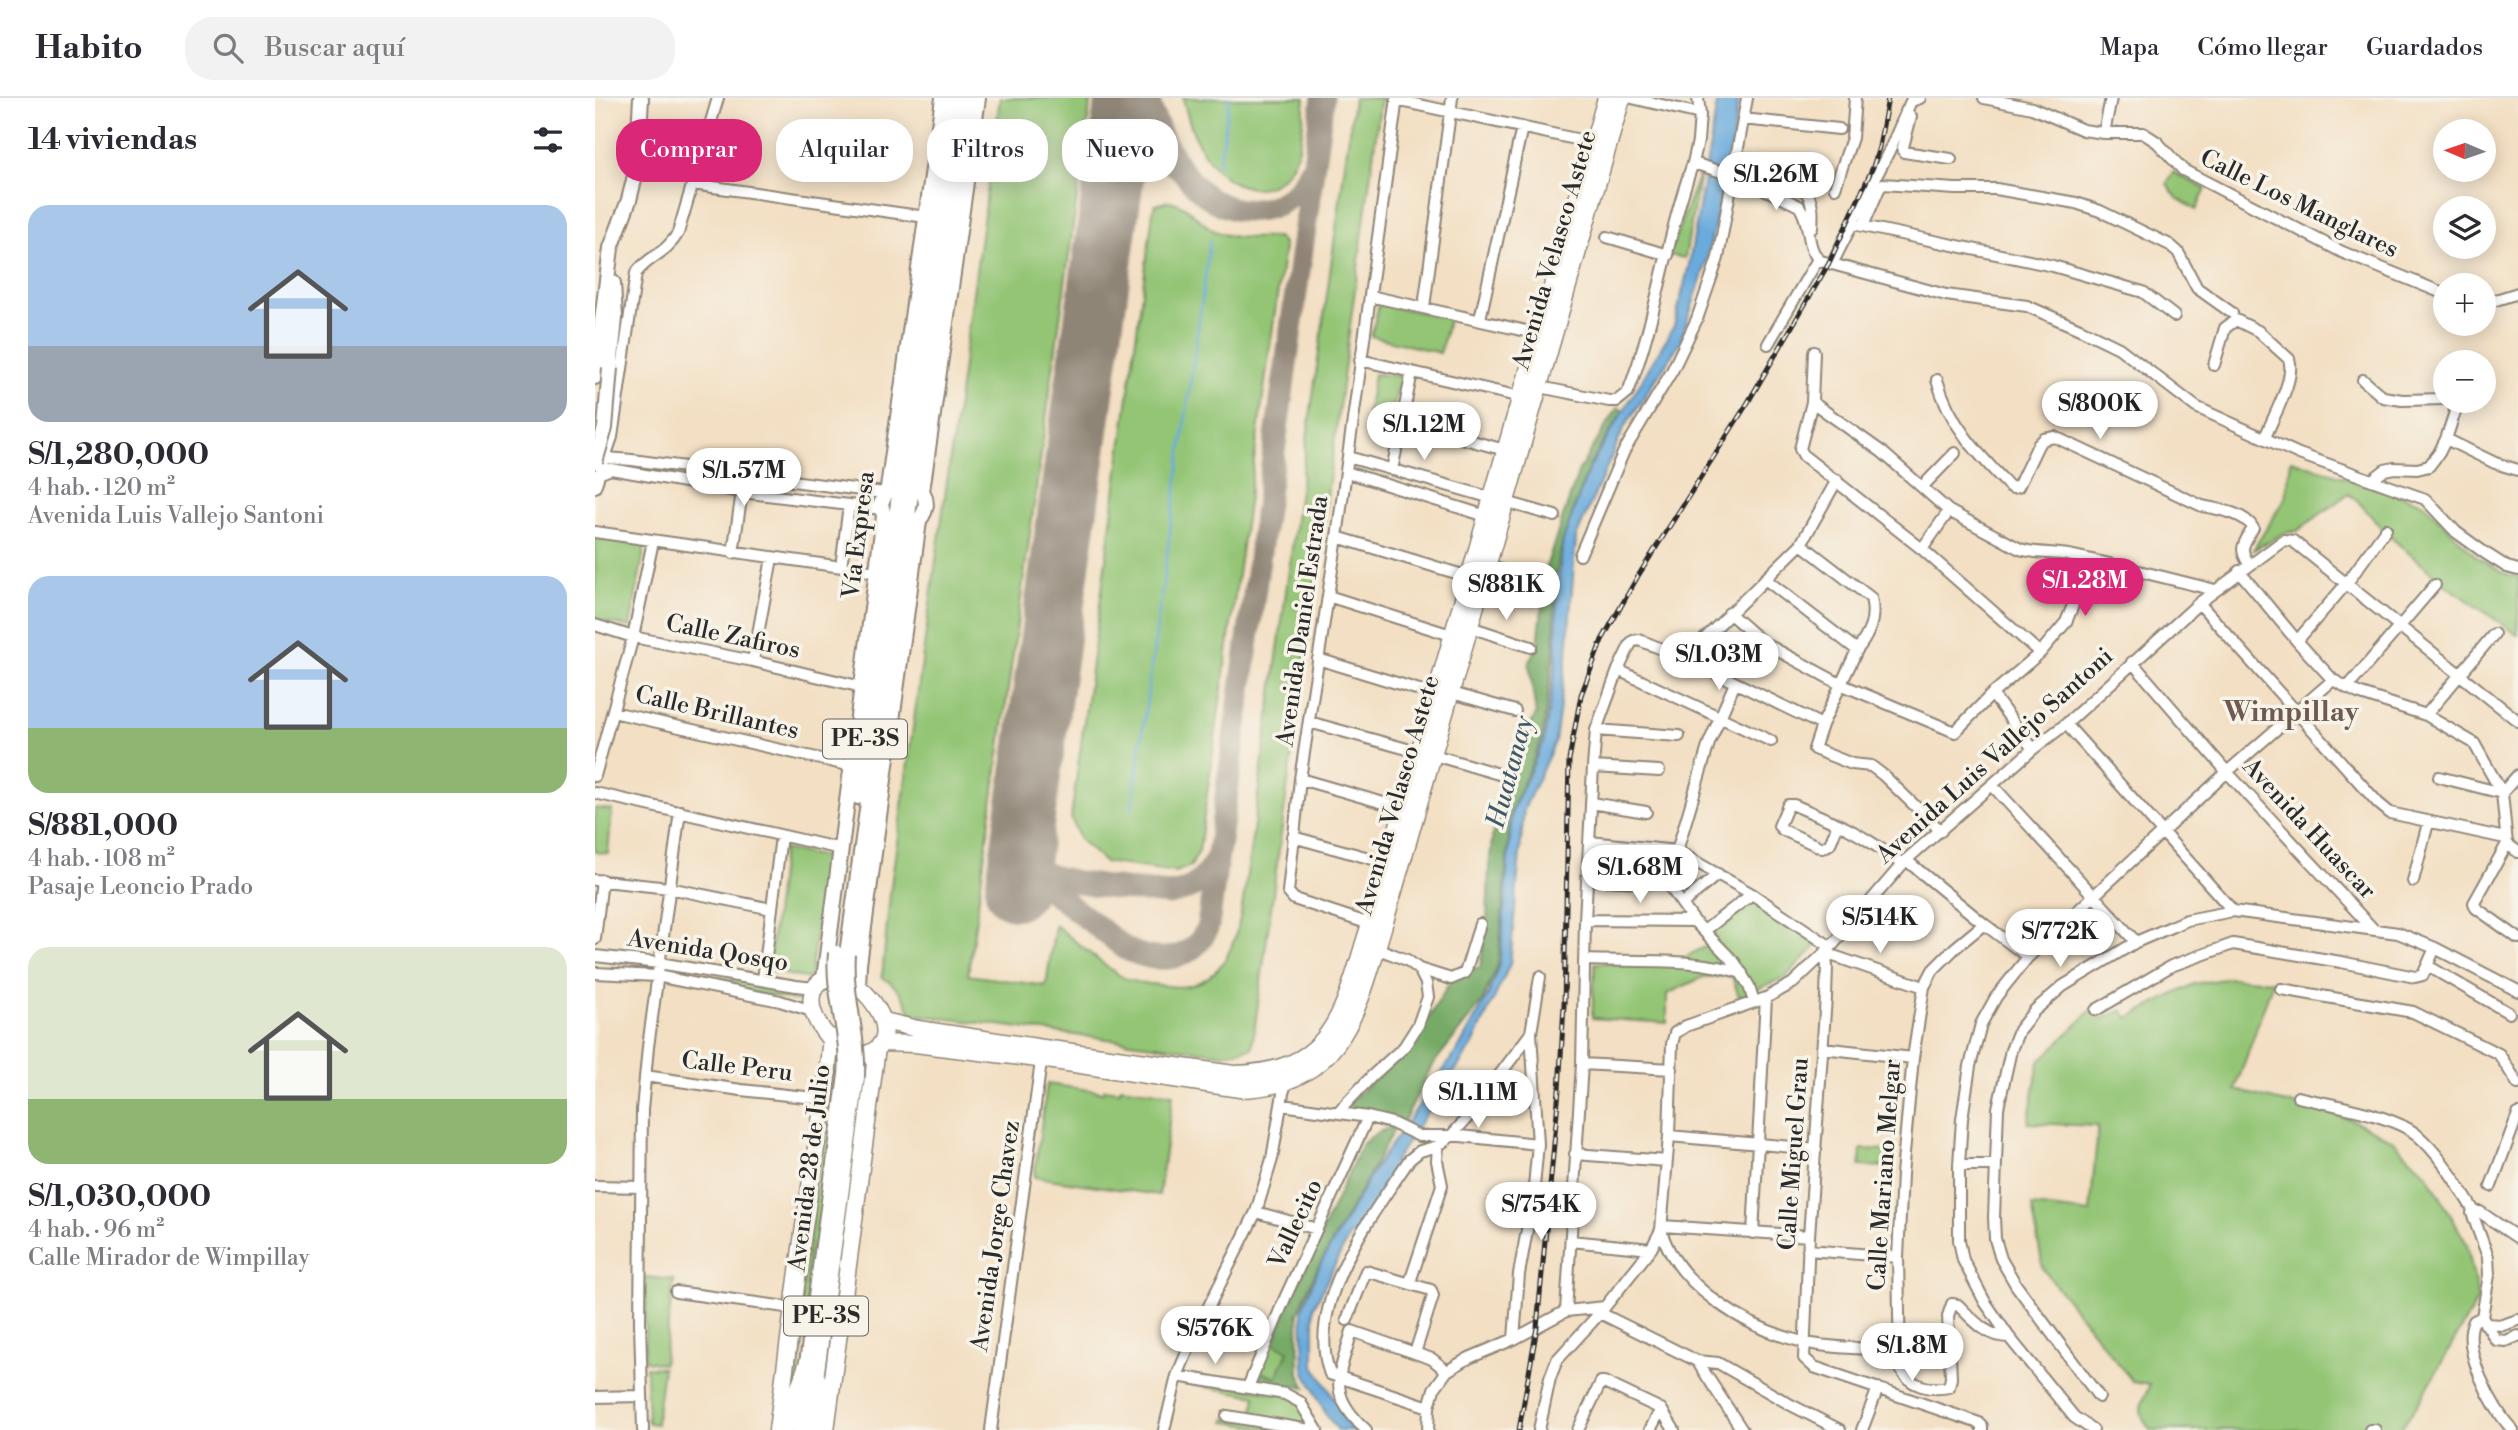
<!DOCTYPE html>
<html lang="es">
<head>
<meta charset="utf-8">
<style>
	body { margin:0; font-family:"Libre Bodoni",serif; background:#f2f2f3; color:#2b2b33; height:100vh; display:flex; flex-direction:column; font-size:26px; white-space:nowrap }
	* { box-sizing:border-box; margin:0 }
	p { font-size:23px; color:#7c7c81 }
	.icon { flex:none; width:38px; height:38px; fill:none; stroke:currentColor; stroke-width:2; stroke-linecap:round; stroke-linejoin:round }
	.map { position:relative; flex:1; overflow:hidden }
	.sheet { display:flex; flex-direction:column; background:#fff; width:595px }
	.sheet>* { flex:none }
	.banner { position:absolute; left:21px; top:21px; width:665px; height:63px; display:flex; gap:14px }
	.needle { width:46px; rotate:272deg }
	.fabs { position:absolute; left:1838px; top:21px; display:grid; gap:14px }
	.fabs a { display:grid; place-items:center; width:63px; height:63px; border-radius:50%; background:#fff; box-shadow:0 4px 18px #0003; font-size:35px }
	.price { position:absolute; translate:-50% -60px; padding:0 16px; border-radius:24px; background:#fff; color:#222; font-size:23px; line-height:46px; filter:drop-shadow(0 2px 4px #0008) }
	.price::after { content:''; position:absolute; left:50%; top:42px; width:21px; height:16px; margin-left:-10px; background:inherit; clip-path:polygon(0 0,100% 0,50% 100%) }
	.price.active { background:#db2777; color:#fff }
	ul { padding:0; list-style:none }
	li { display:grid; align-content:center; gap:14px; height:371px; padding:0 28px }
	li span { display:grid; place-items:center; height:217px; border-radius:21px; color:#555 }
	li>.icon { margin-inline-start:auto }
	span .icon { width:126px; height:126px; fill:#fffc; stroke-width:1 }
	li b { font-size:30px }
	h2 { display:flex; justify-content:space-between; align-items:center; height:84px; padding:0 28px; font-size:30px }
	.pill { padding:0 24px; border-radius:28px; background:#fff; box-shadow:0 4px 18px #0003; font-size:24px; line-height:63px }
	.pill.active { background:#db2777; color:#fff }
	header { display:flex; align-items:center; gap:42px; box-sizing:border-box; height:98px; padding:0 35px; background:#fff; border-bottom:2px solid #e1e1e2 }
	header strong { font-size:33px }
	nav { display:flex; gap:38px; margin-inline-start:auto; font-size:24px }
	.search { width:490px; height:63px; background:#f2f2f3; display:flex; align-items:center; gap:18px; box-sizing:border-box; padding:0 24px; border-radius:28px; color:#7c7c81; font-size:26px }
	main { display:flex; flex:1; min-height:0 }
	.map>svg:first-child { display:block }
	.green { fill:#93c575; stroke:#5f7850; stroke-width:2 }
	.forest { fill:#76aa66; stroke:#506a48; stroke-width:2 }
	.water { fill:#6aabdd; stroke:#4a6b84; stroke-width:2 }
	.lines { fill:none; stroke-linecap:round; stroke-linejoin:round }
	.stream { stroke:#6aabdd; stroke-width:2.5 }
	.river { stroke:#6aabdd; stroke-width:16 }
	.taxiway { stroke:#8f8577; stroke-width:23 }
	.runway { stroke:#8f8577; stroke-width:60 }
	.minor-casing { stroke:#8f8577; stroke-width:14 }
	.major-casing { stroke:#8f8577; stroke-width:18 }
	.highway-casing { stroke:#8f8577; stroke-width:19 }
	.minor { stroke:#fff; stroke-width:10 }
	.major { stroke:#fff; stroke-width:14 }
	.highway { stroke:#fff; stroke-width:16 }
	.rail-casing { stroke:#2b2b2b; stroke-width:5 }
	.rail { stroke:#f7f3e8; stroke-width:2.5; stroke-dasharray:8; stroke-linecap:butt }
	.major-bridge-casing { stroke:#8f8577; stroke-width:18; stroke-linecap:butt }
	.major-bridge { stroke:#fff; stroke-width:14 }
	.labels { text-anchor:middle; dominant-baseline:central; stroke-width:7; stroke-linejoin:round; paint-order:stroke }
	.shield { fill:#f7f3e8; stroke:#686764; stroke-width:2 }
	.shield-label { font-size:23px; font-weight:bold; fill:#2b2b2b }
	.street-label { font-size:24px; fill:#2b2b2b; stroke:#f7f3e8 }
	.water-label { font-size:26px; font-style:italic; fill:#415869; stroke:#f7f3e8 }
	.quarter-label { font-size:28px; font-weight:bold; fill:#6e5a53; stroke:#f7f3e8 }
</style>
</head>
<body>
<header>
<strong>Habito</strong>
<div class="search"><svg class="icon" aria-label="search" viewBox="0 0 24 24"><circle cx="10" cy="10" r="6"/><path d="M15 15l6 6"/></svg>Buscar aquí</div>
<nav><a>Mapa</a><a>Cómo llegar</a><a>Guardados</a></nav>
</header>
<main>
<section class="sheet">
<h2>14 viviendas<svg class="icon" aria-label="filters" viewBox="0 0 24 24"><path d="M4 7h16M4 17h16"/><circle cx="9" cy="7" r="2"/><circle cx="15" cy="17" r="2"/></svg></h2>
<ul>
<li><span style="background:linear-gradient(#a9c7e8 65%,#9aa5b1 0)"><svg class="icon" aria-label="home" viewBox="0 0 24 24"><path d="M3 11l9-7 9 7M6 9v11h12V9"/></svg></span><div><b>S/1,280,000</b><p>4 hab. · 120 m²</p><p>Avenida Luis Vallejo Santoni</p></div></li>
<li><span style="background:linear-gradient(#a9c7e8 70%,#8fb573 0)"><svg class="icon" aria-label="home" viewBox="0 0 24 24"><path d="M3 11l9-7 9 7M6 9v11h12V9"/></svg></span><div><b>S/881,000</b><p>4 hab. · 108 m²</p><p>Pasaje Leoncio Prado</p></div></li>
<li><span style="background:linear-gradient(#dfe7d0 70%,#8fb573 0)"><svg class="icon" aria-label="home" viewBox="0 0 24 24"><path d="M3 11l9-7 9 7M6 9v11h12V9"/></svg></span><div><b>S/1,030,000</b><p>4 hab. · 96 m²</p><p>Calle Mirador de Wimpillay</p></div></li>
</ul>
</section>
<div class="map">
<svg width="1923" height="1332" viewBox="0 0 1923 1332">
	<rect width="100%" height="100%" fill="#f7f3e8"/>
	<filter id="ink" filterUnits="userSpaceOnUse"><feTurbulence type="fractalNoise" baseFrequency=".0143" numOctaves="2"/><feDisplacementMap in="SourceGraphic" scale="14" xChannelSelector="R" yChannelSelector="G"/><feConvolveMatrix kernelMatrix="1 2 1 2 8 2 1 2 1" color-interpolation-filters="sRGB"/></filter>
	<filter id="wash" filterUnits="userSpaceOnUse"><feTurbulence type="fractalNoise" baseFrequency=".00686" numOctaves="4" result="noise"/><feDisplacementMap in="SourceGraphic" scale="28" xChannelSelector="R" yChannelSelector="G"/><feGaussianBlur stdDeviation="1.57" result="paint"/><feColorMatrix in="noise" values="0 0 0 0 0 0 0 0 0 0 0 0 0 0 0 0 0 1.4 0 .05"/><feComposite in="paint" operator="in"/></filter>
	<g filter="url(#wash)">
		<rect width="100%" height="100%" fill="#f3dfc3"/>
		<path class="green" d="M405,0H496L373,877L451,888L460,827C481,843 502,863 524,877C536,885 552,886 566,887C574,888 585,890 593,888C638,878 644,828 650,791L759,0H786L657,950L629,956L316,916C309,899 304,889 287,879L295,795Z
			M588,0H710C708,19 708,41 701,59C681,105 637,95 612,60C599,42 593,21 588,0Z
			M1105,74L1090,160L1074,157Z
			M1578,74L1611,91L1601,112L1582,100L1572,86Z
			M573,103C593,105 603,124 620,133C641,143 661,139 682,139L688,145L689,150L604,753L596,768L580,774L509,764L485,742L476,720L558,114L560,107Z
			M784,206L854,220L845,255L776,238Z
			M779,276L805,278L796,321L772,316Z
			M1696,362L1828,405L1882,459L1911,476L1923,479V537L1848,485L1791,435L1761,401L1753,396L1702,433L1690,435L1658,452L1691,399Z
			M0,440L50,447L35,529L0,521Z
			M0,710L17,712L13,756L0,754Z
			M188,751L231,759L215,881L173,873Z
			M1159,801L1225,844L1191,879L1144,899L1137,878L1108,879L1072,896V925L997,920L1000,865L1082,863L1118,845L1116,833Z
			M74,870L209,895L208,904L69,878Z
			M1635,880L1678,883L1640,992L1755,1021L1796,1041L1833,1077L1872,1146L1883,1201L1823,1306L1804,1332H1555C1541,1312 1545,1308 1555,1287L1538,1284L1448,1171L1437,1108L1495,1115L1503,1028L1433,1025L1444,964L1496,912L1507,921L1527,912L1533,920L1599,886Z
			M237,973L246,975L196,1332H188Z
			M452,986L508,994L509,991L525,993L526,989L578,996L564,1097L439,1079Z
			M1266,1051L1295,1052L1294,1069L1265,1068Z
			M50,1179L79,1182L68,1266L50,1263Z
			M677,1244L694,1253L681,1281L664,1273Z
			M51,1269L68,1270L61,1326L53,1325Z
			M590,1279L706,1300L717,1332H682L630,1324L631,1320L656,1323L661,1298L588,1285Z"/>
		<path class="forest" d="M1023,309L1028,313L995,366L967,444L960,483L959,554L947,642L916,713L903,866L887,904L836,969L809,1023L759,1011L753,1006L779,981L803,962L828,929L864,869L885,870L892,822L894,769L900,715L915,671L941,616L934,565L943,548L951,469L984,372Z
			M801,1028L719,1177L703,1215L704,1276L711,1290L663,1283L660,1281L664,1273L681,1280L693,1253L677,1244L766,1047L783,1034Z"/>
		<path class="water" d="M1123,0H1144L1134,65L1110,169L1085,244L1029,330L981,439L972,557L960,644L929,711L915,866L878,946L778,1095L757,1132L719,1209V1268L743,1306L766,1332H743L732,1318L709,1272L707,1212L725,1167L780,1070L864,950L893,897L905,864L917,713L949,643L961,563L962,495L968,443L994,371L1079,228L1094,167Z"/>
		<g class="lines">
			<path class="stream" d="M624,67L634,0
				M537,710L615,143"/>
			<path class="river" d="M758,1129L792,1073"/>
			<path class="taxiway" d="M553,0C567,51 607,127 672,110C692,105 707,91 715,72
				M516,101C526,66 552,48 584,70
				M429,729C428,742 427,755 436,766C452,787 544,792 573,796C599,793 612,780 623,757L728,0
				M443,776L450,788L531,851C563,867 599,864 613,828L622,763"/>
			<path class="runway" d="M420,792L530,0"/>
		</g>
	</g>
	<g filter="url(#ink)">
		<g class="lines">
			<g class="minor-casing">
				<path id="minor" d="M1037,0L1105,16L1103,43L1098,65L1146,80L1204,108C1217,125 1210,152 1226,163L1351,197L1432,208L1487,232L1524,250L1601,309L1704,356L1830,401L1861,434L1890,455L1912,469L1923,472
					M1103,0L1105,16
					M1389,0L1437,10L1488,32L1509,35H1548L1562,44L1588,72L1747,154L1850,196
					M801,2L999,45
					M1311,13L1316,19L1308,49L1309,54L1356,61
					M1148,21L1244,31
					M1509,35L1516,0
					M1146,80L1155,77L1176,85L1209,92C1219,102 1218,116 1217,130
					M97,86L331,119
					M1240,90L1257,40L1260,0
					M1258,126L1458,168L1548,194L1579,218
					M1268,128L1284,91L1288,86L1360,91H1401L1481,105L1505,113L1575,147L1583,154L1602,190L1637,215
					M1012,139L1073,157
					M1237,166L1296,49L1316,3L1325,0
					M775,198L949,237
					M1888,206L1923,195
					M829,209L857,0
					M885,221L927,29
					M1173,246L1223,161
					M1219,254L1217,304L1205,351L1209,358L1327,451L1445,555
					M765,262L926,299
					M1619,267L1630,230L1641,222L1663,233L1694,261C1701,281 1677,320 1670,340
					M1342,282C1355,327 1382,355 1414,388L1418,390L1423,389L1443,347L1449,341L1460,339L1607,408C1623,411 1650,415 1658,430C1649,446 1643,450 1654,466
					M1768,282L1788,299L1807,302L1850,301
					M945,289L1014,303H1022L1033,294C1062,220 1071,139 1098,65
					M1217,304L1287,354L1354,413L1425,451C1441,456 1457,454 1473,457C1522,467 1571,480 1620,492
					M807,324L910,352
					M1851,341L1900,365L1923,372
					M753,359L960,418
					M8,362L12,360L37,362L289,395
					M797,372L817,274
					M751,374L891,418
					M3,376L16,371L147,394L287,411
					M1777,382L1790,372L1799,370L1822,371L1834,368L1844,355L1851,341L1860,314L1859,306L1856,303
					M0,389L17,339L41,175C55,157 71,156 83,135L123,0
					M1327,389L1360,355
					M0,434L282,474
					M742,439L874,479
					M1206,446L1276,500C1281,520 1275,536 1262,552
					M1327,451L1354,413
					M138,455L147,394
					M985,457L1029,353L1077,273L1102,221L1123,160L1152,0
					M893,468L943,483
					M246,469L254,407
					M1644,473L1702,543L1738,582L1763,595L1831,617L1879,645L1907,695L1912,746L1923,754
					M1170,481L1262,552L1227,627L1219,651L1257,666L1276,668L1288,677L1346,733
					M733,498L856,537
					M1604,505L1783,705L1795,715L1910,740
					M1134,515L1167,544L1245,586L1360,634L1397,596L1445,555L1471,524L1497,462
					M0,527L38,539L158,563L267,589
					M875,529L936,549
					M1702,543L1752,485L1791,431
					M1090,560L1206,446L1242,382
					M723,561L844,598
					M158,563L177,460
					M1537,564L1632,674L1778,831
					M1023,572L1036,545L1038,543L1044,542L1090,560L1227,627
					M1752,590L1840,487
					M857,595L920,613
					M1397,596L1438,651
					M18,614L257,668
					M1831,617L1899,536
					M714,624L823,654
					M1471,626L1638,813
					M1001,632L1084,638
					M839,657L907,677
					M998,669L1064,673
					M0,678L38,539L58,443
					M1844,679L1907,695L1923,677
					M705,681L806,710
					M1397,687L1541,844
					M0,695L246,751
					M996,705L1051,714
					M1243,726L1235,746L1227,750L1188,732L1184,728L1193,707H1199L1243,726C1267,737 1286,751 1307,766
					M698,739L792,765
					M995,744L1082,753L1157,796L1236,849
					M1912,746L1879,805L1881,810L1923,840
					M1075,752L1073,786L1099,823L1140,865L1154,888L1159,904
					M1082,753L1114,645L1140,585
					M1311,762L1389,826L1433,859
					M993,781L1073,786
					M0,782L74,790L177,811
					M1818,783L1833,725
					M1087,806L1123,776
					M990,822L1099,823
					M1389,826L1360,850L1338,872L1329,889L1318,960L1307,1076L1303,1159L1305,1270C1314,1288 1335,1293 1354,1289L1356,1280L1353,1218L1357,1206L1363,1207C1378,1222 1392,1239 1414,1239
					M781,828L699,801L693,794L705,681L742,439L802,0
					M1109,833L1157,796
					M0,841L7,782
					M0,858L64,865L201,888L220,890
					M989,862C1041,864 1097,859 1147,875
					M1833,868L1914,915
					M824,871L856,881L870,875L885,826
					M0,875L62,878L185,903L217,913
					M168,882L186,738
					M1329,889L1230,855L1232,868L1231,899L1214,1138L1209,1260L1219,1269L1384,1325L1387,1328V1332
					M1686,891L1818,914L1904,956L1923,986
					M1501,912L1576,868L1638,846L1746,864L1820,879L1828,877L1840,850
					M1227,950L1318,960
					M987,966L1077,971
					M50,978L146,992L229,1001
					M1703,999C1735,1007 1795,1016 1821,1036C1846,1057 1862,1086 1879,1113
					M687,1007L773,1019L797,1025L824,1038H865L943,1046
					M743,1014L777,978L809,949L823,927L833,899L831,885L824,871L812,862L781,850
					M1074,1038L1221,1051
					M980,1056L1072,1063
					M1364,1067H1400
					M0,1088L46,1089
					M1896,1088L1923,1016
					M661,1114L722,1131
					M1067,1128L1214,1138
					M1066,1132C1082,1189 1153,1231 1208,1244C1237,1251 1274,1250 1304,1252
					M1158,1135L1171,900
					M1923,1140L1885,1114L1877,1115L1893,1159L1894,1177L1887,1219L1901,1242L1911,1243L1923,1238
					M976,1143L1056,1151
					M1213,1152L1303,1159
					M815,1184L847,1087L842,1063L843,1048L856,1038L873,1019L936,935L945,879
					M81,1194L198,1210
					M971,1213L987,966L990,822L998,669L1001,632L1023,572L1176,643
					M1005,1215L1102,1263L1147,1332
					M1887,1219L1879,1223C1865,1249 1898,1313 1918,1332
					M752,1222L771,1173L836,1192L838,1198L820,1255
					M1890,1226L1908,1227L1923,1222
					M919,1241L924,1176L938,1099L943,1046L936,935
					M1102,1263L1123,1265L1196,1307L1245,1332
					M582,1278L690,1296L705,1304L722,1332
					M653,1289L690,1200L773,1019
					M0,1299L47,1298
					M1504,1299L1421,1187L1406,1161L1400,1141L1399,1119L1403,1010L1416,952L1424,932L1439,913L1468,888L1541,844L1592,822L1638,813L1803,835L1840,850L1923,893
					M834,1309L735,1276C709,1206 777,1117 814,1062L825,1053L843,1048
					M632,1318L715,1332
					M48,1332L45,1225L47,1012L53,949L85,713
					M396,1332L447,956
					M569,1332L582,1278L598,1240L661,1114L677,1061L688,995L693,980
					M771,1332C731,1295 744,1279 757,1233L837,1261L852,1273
					M833,1332L834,1309L839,1291L852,1273L874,1260L919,1241L971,1213L1010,1209
					M944,1332L955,1280L962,1262L1005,1215L1056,1151L1066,1132L1074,1038L1077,946L1080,935L1091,928L1171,900L1198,885L1236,849L1311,762L1438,651L1471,626L1604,505L1689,442L1698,443L1923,623
					M983,1332L1006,1284H1009L1066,1311L1079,1332
					M1055,1332L1066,1311
					M1267,1332L1283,1290
					M1498,1332L1479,1319L1414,1239L1390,1204L1368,1162L1364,1142V1067L1367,1021L1375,968L1386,926L1401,899L1433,859L1632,674L1738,582
					M1775,1332H1780"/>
			</g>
			<g class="major-casing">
				<path id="major" d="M15,270L20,220L18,185
					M0,279L16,150L34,102L42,70L46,0
					M327,393L383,0
					M318,427C333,417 335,401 323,388
					M263,699L358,0
					M252,856L371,0
					M229,881L289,418L286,406L293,390L348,0
					M263,888L264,866L324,423
					M203,1332L251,977
					M214,1332L262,979"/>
			</g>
			<g class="highway-casing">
				<path id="highway" d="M241,878C269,881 315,940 272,956C240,968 184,887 241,878Z
					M289,923L323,931L448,950L639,976C743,974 748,908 775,826L1011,0
					M286,945L320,946L459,963L645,991C752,989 765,903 791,820L1027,0
					M222,1280L224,1332
					M189,1331L213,1264
					M182,1332L208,1135L232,978L236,939
					M231,1332L282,950"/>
			</g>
			<use href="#minor" class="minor"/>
			<use href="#major" class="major"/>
			<use href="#highway" class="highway"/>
			<g class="rail-casing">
				<path id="rail" d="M924,1332L942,1229L964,992L969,907L974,662L986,597L1007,542L1043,478L1152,306L1234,165L1278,69L1284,49L1293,0"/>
			</g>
			<use href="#rail" class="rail"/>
			<g class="major-bridge-casing">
				<path id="major-bridge" d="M0,364L10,330L15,270
					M241,855C237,897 255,935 251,977
					M252,856C249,898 264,937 262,979"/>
			</g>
			<use href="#major-bridge" class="major-bridge"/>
		</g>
	</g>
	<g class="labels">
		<g class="shield">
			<rect x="228" y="621.5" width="84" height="39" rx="5"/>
			<rect x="189" y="1198.5" width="84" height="39" rx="5"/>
		</g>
		<g class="shield-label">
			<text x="270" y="641">PE-3S</text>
			<text x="231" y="1218">PE-3S</text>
		</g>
		<g class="street-label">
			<text transform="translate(1704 106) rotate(26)">Calle Los Manglares</text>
			<text transform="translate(960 152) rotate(-74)">Avenida Velasco Astete</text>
			<text transform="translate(264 437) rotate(-83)">Vía Expresa</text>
			<text transform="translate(708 523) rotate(-82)">Avenida Daniel Estrada</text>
			<text transform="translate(138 539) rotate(12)">Calle Zafiros</text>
			<text transform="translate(122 615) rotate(13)">Calle Brillantes</text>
			<text transform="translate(1400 658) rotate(-42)">Avenida Luis Vallejo Santoni</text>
			<text transform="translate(803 697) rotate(-74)">Avenida Velasco Astete</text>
			<text transform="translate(1714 731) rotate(47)">Avenida Huascar</text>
			<text transform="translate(113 853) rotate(9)">Avenida Qosqo</text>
			<text transform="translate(142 969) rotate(7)">Calle Peru</text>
			<text transform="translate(1199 1056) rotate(-86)">Calle Miguel Grau</text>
			<text transform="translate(215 1070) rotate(-83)">Avenida 28 de Julio</text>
			<text transform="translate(1290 1077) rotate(-86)">Calle Mariano Melgar</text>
			<text transform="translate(701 1126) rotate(-65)">Vallecito</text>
			<text transform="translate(401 1138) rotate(-82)">Avenida Jorge Chavez</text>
		</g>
		<g class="water-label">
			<text transform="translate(915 674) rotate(-75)">Huatanay</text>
		</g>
		<g class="quarter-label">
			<text x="1696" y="614">Wimpillay</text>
		</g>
	</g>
</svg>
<div class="fabs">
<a><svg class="needle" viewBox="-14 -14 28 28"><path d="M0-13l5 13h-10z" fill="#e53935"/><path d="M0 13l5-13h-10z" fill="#7c7c81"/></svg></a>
<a><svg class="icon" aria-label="layers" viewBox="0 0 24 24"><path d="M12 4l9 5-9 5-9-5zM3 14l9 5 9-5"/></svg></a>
<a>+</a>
<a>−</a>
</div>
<b class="price" style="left:1181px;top:114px">S/1.26M</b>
<b class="price" style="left:1505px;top:343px">S/800K</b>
<b class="price" style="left:829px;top:364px">S/1.12M</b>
<b class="price" style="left:149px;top:410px">S/1.57M</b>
<b class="price active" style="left:1490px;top:520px">S/1.28M</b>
<b class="price" style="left:911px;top:524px">S/881K</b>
<b class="price" style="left:1124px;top:594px">S/1.03M</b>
<b class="price" style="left:1045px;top:807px">S/1.68M</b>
<b class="price" style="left:1285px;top:857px">S/514K</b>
<b class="price" style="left:1465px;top:871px">S/772K</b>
<b class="price" style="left:883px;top:1032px">S/1.11M</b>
<b class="price" style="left:946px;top:1144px">S/754K</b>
<b class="price" style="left:620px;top:1268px">S/576K</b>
<b class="price" style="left:1317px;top:1285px">S/1.8M</b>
<div class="banner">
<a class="pill active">Comprar</a>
<a class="pill">Alquilar</a>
<a class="pill">Filtros</a>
<a class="pill">Nuevo</a>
</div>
</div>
</main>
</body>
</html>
